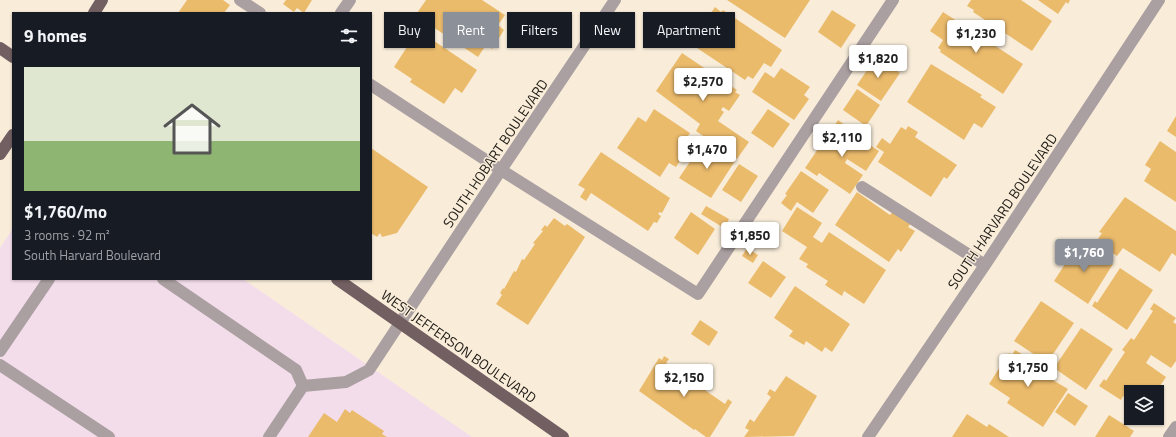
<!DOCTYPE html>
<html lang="en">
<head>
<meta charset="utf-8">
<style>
	body { margin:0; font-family:"Titillium Web",sans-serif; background:#20242c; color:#f1f3f6; height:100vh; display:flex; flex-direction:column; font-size:15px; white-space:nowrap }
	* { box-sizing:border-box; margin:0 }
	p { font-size:13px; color:#9ea1a6 }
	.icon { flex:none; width:22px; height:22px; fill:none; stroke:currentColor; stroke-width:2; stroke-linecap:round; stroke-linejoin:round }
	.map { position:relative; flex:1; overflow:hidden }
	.sheet { position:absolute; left:12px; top:12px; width:360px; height:268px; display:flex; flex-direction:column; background:#171b24; border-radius:0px; box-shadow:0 1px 3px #0004 }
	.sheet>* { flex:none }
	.top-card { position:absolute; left:384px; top:12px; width:380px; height:36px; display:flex; gap:8px }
	.tools { position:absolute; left:1124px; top:385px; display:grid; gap:8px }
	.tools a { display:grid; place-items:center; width:40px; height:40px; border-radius:0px; background:#171b24; box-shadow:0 1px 3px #0004; font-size:20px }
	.price { position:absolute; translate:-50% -34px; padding:0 9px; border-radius:4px; background:#fff; color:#222; font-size:13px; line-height:26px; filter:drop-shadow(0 1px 2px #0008) }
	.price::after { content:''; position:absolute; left:50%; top:24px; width:12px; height:9px; margin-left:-6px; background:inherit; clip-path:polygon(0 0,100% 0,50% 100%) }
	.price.active { background:#8c9099; color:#fff }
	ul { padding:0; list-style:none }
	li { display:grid; align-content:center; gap:8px; height:212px; padding:0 12px }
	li+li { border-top:1px solid #363941 }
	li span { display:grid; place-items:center; height:124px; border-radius:0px; color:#555 }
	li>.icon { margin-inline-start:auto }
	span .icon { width:72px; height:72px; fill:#fffc; stroke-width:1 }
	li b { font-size:17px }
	h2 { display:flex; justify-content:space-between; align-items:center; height:48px; padding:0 12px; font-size:17px }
	.chip { padding:0 14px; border-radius:0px; background:#171b24; box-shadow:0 1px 3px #0004; font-size:14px; line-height:36px }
	.chip.active { background:#8c9099; color:#fff }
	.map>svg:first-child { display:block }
	.commercial { fill:#f4ddeb }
	.building { fill:#ebbb6c }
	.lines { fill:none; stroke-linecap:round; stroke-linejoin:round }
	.minor { stroke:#aba0a1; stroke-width:12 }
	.major { stroke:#725f62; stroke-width:12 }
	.labels { text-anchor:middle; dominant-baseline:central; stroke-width:3; stroke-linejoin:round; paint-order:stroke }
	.street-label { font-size:14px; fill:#1d1913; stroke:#f9edda }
</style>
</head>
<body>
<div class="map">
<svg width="1176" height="437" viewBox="0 0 1176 437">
	<rect width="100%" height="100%" fill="#f9edda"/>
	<path class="commercial" d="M13,228V279H243L472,437H0V248Z"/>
	<path class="building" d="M187,0H223L230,5L224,13H178Z
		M286,0H312L304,13L297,8L294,12L283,4Z
		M426,0H482L505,15L498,25L504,30L492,49L486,45L478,57L430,25L432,23L417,13Z
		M727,0H810L785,38Z
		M971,0H1021L1052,21L1032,51L973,12L974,10L967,6Z
		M1038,0H1070L1068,4L1066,2L1058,14Z
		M715,7L721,12L723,10L782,50L771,67L764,63L753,79L748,76L745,80L688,42L701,22L704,23Z
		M832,10L856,25L841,48L818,32Z
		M943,12L1023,64L1003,94L940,52L941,50L938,48L943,40L930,31Z
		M418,30L477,70L462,93L455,88L444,104L410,82L412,79L394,67Z
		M682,53L737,90L735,92L740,95L729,111L723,107L721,110L724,112L718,121L749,142L737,159L696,131L700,124L656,91Z
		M876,57L900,73L881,101L857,85Z
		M931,64L982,95L980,97L996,107L982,128L974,123L964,140L907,102Z
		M781,68L810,87L804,95L809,99L794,120L752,92L765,72L774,78Z
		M857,89L880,105L866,126L843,110Z
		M654,109L690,133L683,143L686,145L683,149L686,151L676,167L669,163L660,177L617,148L638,117L646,122Z
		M768,109L790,124L773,148L751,133Z
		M1176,116V137L1167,131Z
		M838,120L849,128L847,130L879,151L866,171L847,159L845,163L863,175L850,194L819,173L817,176L805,168L820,146L827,150L829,147L823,143Z
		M908,126L918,132L915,137L957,165L947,179L944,177L931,197L878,162L884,152L876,147L882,138L890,144L901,127L906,130Z
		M704,141L735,161L711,198L679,178Z
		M1160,141L1176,152V202L1144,181L1151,169L1145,165Z
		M371,148L428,187L397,233L382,237L380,233L377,237L371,233Z
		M601,152L670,198L662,213L660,212L658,214L661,216L657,223L654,222L648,231L591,193L586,201L580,197L585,189L578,185Z
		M739,164L758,176L741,202L722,190Z
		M801,171L829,190L813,213L797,202L791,211L781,203L787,195L785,194Z
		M857,192L890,215L893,211L911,223L908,227L915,231L901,252L898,249L889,262L835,225Z
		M1125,197L1176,231V256L1172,253L1160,272L1123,248L1117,256L1096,242L1102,233L1099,232Z
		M706,206L729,219L724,228L701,214Z
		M797,207L822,223L813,237L822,243L829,232L886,270L864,304L844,291L842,296L825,285L828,281L806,267L808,264L799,259L807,247L782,231Z
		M691,212L715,229L698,255L674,238Z
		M554,218L565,226L567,224L585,237L528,325L496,304L502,295L500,293L503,288L504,289L514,271L516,272L522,259L524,260L535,244L533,243L543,231L541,230L545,225L547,227Z
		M1080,241L1113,264L1088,304L1054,281Z
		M747,248L758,255L753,263L742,256Z
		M763,261L786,277L771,298L748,283Z
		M1120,268L1153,290L1127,330L1092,306L1095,301L1097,303Z
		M795,286L850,324L832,352L825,347L822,352L806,341L804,345L789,336L793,331L774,318Z
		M1041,301L1074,323L1047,363L1014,341Z
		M1154,303L1176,318L1173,322L1176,324V361L1171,368L1151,355L1146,363L1166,377L1156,392H1131V400L1123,396L1121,400L1099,386L1104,379L1106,381L1125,352L1122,350L1131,338L1134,340L1153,311L1150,309Z
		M700,320L718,332L709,346L691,334Z
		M1081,328L1113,349L1086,390L1054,368Z
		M1015,350L1033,361L1029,366L1068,389L1043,427L1007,403L1010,398L989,384L1009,353L1012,355Z
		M664,356L669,359L666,363L691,380L694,376L702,382L699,386L725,404L728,399L732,402L710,437H706L695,429L694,430L639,391L659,358L662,360Z
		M786,376L817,396L794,436L744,437L749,430L745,428L750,419L754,422L771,397L767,394L770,389L775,392Z
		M1068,393L1088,406L1075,426L1055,412Z
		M345,409L350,413L352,410L384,431L382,434L387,437H308L324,413L337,422Z
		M967,414L987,427L989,424L1009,437H952Z
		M1109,415L1134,431L1130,437H1095Z"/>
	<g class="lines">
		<path class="minor" d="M240,0L260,13
			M341,13L350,0
			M371,85L501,170L698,294L893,0
			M862,187L985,265
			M163,279L296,370L303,386L269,437
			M0,351L49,279
			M0,365L109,437
			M303,386L346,382L369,370L501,170L615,0
			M868,437L985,265L1159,0
			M1169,437L1176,427"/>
		<path class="major" d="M94,13L102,0
			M0,48L13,57
			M0,154L13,135
			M337,279L563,437"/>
	</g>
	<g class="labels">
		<g class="street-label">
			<text transform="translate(495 153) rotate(-56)">SOUTH HOBART BOULEVARD</text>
			<text transform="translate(1002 211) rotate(-56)">SOUTH HARVARD BOULEVARD</text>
			<text transform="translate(459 346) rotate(35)">WEST JEFFERSON BOULEVARD</text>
		</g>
	</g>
</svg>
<div class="tools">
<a><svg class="icon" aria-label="layers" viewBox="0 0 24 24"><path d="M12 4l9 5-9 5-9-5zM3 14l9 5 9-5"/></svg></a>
</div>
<b class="price" style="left:976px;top:54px">$1,230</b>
<b class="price" style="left:878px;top:79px">$1,820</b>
<b class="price" style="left:703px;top:102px">$2,570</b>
<b class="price" style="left:842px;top:158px">$2,110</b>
<b class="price" style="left:707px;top:170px">$1,470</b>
<b class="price" style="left:750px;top:256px">$1,850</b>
<b class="price active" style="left:1084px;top:273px">$1,760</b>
<b class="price" style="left:1028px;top:388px">$1,750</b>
<b class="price" style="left:684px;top:398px">$2,150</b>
<div class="top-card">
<a class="chip">Buy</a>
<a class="chip active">Rent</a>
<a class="chip">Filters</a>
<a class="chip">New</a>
<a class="chip">Apartment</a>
</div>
<section class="sheet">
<h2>9 homes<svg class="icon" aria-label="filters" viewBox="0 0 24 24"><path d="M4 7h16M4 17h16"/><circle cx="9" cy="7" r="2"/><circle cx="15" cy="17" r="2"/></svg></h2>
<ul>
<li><span style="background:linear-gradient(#dfe7d0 60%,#8fb573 0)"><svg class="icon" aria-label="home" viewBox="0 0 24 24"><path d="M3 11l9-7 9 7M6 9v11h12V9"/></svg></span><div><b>$1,760/mo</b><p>3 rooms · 92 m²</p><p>South Harvard Boulevard</p></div></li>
</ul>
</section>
</div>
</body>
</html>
